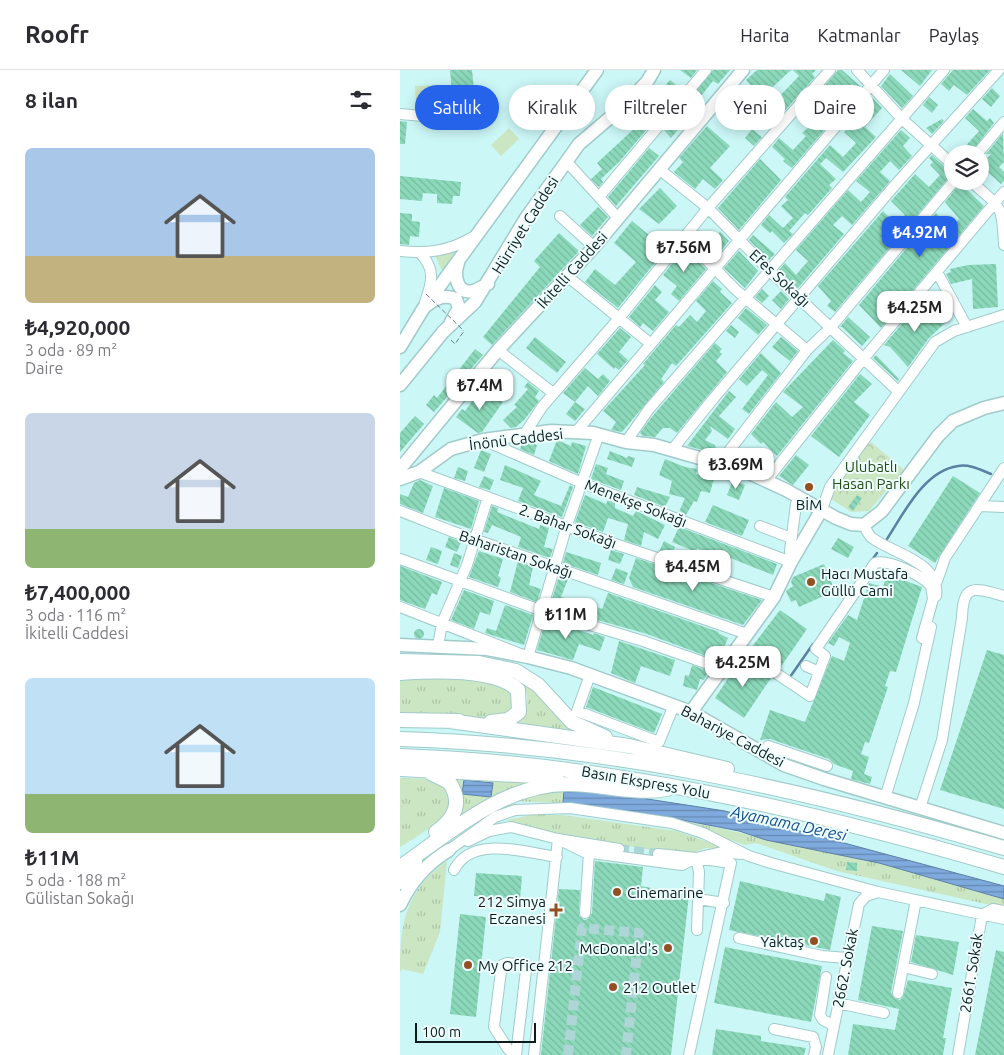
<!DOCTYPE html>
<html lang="tr">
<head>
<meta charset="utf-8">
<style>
	body { margin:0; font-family:Ubuntu,sans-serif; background:#f2f2f3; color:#2b2b33; height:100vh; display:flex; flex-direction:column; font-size:19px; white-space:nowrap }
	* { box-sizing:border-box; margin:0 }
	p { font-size:16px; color:#7c7c81 }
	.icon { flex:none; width:28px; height:28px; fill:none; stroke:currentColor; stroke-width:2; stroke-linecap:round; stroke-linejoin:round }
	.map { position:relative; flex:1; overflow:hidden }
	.drawer { display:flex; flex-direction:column; background:#fff; width:400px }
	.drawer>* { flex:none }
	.top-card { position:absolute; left:15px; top:15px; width:475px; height:45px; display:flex; gap:10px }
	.fabs { position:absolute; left:544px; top:75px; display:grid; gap:10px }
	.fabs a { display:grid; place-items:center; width:45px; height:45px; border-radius:50%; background:#fff; box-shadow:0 2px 12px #0003; font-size:25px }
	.scale { position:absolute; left:15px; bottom:12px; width:121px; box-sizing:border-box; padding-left:5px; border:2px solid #0c1c1d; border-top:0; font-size:14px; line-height:18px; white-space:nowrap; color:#0c1c1d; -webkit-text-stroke:4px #eefefe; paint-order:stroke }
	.price { position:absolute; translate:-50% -42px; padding:0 11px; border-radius:10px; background:#fff; color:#222; font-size:16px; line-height:32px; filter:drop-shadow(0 1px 2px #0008) }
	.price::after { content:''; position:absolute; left:50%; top:30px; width:15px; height:11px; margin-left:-8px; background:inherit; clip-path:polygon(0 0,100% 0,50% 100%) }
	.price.active { background:#2563eb; color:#fff }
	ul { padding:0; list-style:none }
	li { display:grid; align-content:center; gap:10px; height:265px; padding:0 25px }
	li span { display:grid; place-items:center; height:155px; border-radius:8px; color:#555 }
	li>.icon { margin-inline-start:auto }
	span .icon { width:90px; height:90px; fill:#fffc; stroke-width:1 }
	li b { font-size:21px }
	h2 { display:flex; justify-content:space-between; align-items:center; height:60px; padding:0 25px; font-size:21px }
	.tag { padding:0 18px; border-radius:22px; background:#fff; box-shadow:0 2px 12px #0003; font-size:18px; line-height:45px }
	.tag.active { background:#2563eb; color:#fff }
	header { display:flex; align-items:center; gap:30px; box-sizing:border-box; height:70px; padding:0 25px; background:#fff; border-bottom:1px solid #e1e1e2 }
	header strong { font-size:24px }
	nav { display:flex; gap:28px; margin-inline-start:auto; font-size:18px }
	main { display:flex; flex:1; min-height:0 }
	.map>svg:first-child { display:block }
	.grass { fill:url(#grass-tufts) }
	.park { fill:url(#park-crowns) }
	.pitch { fill:#cbe6c2 }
	.water { fill:url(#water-rules); stroke:#5c7fa4 }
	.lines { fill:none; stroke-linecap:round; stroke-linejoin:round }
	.stream { stroke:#5c7fa4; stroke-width:2.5 }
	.building { fill:url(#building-back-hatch) }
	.minor-tunnel { stroke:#afd6d6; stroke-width:10; stroke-dasharray:10 5; stroke-linecap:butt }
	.minor-casing { stroke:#a1cbcb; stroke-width:12 }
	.major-casing { stroke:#a1cbcb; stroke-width:15 }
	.highway-casing { stroke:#a1cbcb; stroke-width:16 }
	.path { stroke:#668283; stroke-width:1; stroke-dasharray:5 2.5; stroke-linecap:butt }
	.minor { stroke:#fff; stroke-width:10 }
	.major { stroke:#fff; stroke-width:12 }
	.highway { stroke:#fff; stroke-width:14 }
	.path-bridge { stroke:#668283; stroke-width:1; stroke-dasharray:5 2.5; stroke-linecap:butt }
	.poi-dot { fill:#944f23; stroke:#eefefe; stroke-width:2 }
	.labels { text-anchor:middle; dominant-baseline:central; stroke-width:4; stroke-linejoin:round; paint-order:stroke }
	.street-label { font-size:15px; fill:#0c1c1d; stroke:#eefefe }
	.park-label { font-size:15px; fill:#264d15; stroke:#eefefe }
	.poi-label { font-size:15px; fill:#0c1c1d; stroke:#eefefe; text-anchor:start }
	.water-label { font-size:16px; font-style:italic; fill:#114c8b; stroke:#eefefe }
</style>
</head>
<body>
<header>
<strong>Roofr</strong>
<nav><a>Harita</a><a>Katmanlar</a><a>Paylaş</a></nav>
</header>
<main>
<section class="drawer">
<h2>8 ilan<svg class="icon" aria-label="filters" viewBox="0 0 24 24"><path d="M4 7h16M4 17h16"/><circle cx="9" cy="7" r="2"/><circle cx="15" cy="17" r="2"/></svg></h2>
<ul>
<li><span style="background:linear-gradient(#a9c7e8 70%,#c2b280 0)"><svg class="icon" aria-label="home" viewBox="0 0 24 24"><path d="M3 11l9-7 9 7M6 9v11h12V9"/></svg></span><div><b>₺4,920,000</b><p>3 oda · 89 m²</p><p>Daire</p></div></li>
<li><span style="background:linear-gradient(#c9d6e8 75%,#8fb573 0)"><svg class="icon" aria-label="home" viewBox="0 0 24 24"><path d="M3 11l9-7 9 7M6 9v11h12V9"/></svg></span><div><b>₺7,400,000</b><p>3 oda · 116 m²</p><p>İkitelli Caddesi</p></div></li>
<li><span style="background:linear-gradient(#bfe0f5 75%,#8fb573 0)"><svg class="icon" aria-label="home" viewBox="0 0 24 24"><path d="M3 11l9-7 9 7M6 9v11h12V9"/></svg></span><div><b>₺11M</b><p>5 oda · 188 m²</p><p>Gülistan Sokağı</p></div></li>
</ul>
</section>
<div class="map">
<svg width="604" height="985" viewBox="0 0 604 985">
	<defs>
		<pattern id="grass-tufts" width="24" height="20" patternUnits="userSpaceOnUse" patternTransform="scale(1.25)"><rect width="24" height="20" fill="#cbe6c2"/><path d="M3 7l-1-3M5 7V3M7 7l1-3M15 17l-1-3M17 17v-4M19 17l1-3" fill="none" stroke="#adc5a6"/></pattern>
		<pattern id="park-crowns" width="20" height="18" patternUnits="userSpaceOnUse" patternTransform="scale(1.25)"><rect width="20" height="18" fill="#cbe6c2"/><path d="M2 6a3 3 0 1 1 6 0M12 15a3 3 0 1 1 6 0" fill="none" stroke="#adc5a6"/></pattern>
		<pattern id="water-rules" width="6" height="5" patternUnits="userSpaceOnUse" patternTransform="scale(1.25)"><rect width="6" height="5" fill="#7faade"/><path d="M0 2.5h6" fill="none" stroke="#668ab3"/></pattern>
		<pattern id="building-back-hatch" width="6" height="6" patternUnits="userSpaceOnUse" patternTransform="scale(1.25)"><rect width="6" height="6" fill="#8bd9ba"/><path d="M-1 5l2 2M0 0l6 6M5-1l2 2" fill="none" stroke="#77ba9f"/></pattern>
	</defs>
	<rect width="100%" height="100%" fill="#ccf7f7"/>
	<path class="grass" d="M60,181L44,205L35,186Z
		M8,607C25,608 94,607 104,615C110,619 113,626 113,632C114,641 107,644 99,648L0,644V609Z
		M122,608L177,663L111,656C126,647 134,626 120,612Z
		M43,702L131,712L96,725L51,755L59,745Z
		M0,708L33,709L46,716C48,723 52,730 49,738C45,750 12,770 0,777Z
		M164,720L163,733L111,731L136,722Z
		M131,745H163L276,761L334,781L306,778L286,785L162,766L107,750Z
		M262,746L479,793L604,829V838L437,801L356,773L345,775Z
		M47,791L40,862L23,904L2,899L0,902C0,853 5,821 47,791Z"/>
	<path class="park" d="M471,372L504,400L469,441L451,442L430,428L431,421L460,380Z"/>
	<path class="pitch" d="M45,15L46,34H16L15,16Z
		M109,58L119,69L101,86L91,75Z"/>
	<path class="water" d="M64,710L93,713L91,727L62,724Z
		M164,720L228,726L325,741L604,816V829L479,793L366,770L339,761L262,746L163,733Z"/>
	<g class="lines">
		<path class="stream" d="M485,472C503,445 523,401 558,396C570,394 581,400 591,404
			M472,490L477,483
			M390,607L413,574"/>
	</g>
	<path class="building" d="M50,0H72L74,20L52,22Z
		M280,0H297L291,8Z
		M313,0H330L318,14L313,11L289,41L292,43L271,68L264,60Z
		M357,0H391L362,27L346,10Z
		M393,0H416L412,4L415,7L380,46L370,36L399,6Z
		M438,0H442L461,17L392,98L383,91L385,89L372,77L379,68L393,80L406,66L402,63L425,43L412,31Z
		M501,0H532L520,16Z
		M553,0H590L567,25L554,15L549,21L541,14Z
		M490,4L513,26L502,38L481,16Z
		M270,10L281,19L220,91L201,109L203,112L199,117L191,109L202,99L197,93L249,45L244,40Z
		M592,18L600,26L591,37L582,29Z
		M471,26L482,38L465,57L476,67L443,102L426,88L420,94L436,109L429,115L432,118L408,145L405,143L389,161L393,164L384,173L372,161L370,163L361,155L369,145L383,158L393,148L381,136L388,130L385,127L430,75L443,87L456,73L444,62L468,35L465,33Z
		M529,27L538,35L532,43L523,35Z
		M573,39L587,51L590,48L594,53L570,84H553L560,76L563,79L579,61L565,48Z
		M542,49L544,51L532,64L526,58Z
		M0,51L7,52L5,74H0Z
		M307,56L330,76L310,98L323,110L315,119L303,109L295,119L274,102L283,92L279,88Z
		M352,59L362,67L354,76L345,68Z
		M501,60L510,68L503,76L512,86L499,100L490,91L480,102L490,111L452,155L442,146L433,155L444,164L398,218L379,200L385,193L396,205L408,191L396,180L448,120L461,132L470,122L456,111Z
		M603,63L604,92L599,97L604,102V111L601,114L580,95L591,84H586Z
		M249,78L259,86L216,136L208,127Z
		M532,85L547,99L552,101V104L435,242L427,236L431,231L418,216L483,141L496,154L505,145L491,131L515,104L529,117L540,105L530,95L533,92L529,88Z
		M360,89L381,110L339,160L318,138Z
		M0,106L61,112L60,126H53L52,134L37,133V124L23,123L22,131L0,129Z
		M560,113L584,136L481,258L459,235L536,143L550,158L559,149L545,132Z
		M260,118L277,136L259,154L239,139Z
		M198,137L208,147L192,166L180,155Z
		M0,143L12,144V151L20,152L19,167L10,166L9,175L0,174Z
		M232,151L266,179L218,238L185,212L195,199L215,215L236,192L214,173Z
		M299,160L310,172L320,162L329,171L315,188L294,167Z
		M159,163L179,181L92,275L83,267L140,197L134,191Z
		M353,165L375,184L369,190L349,170Z
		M285,178L306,199L279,231L271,224L277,216L263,205Z
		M339,181L358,201L345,218L324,198Z
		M596,194L598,237L573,239L572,209L551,214L546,204L551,202L550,199L568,195Z
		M313,211L322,219L320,222L332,233L276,296L272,293L261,309L264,312L222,362L211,360L216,352L203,341L245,295L243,294L276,255L279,257L290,245L297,252L306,241L296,231Z
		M255,215L262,222L255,230L269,242L253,261L243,253L240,257L229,247Z
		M362,219L369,226L362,233L355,227Z
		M381,221L389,229L381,239L372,230Z
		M522,230L546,252L529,268L508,297L490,277L484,275Z
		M346,238L367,255L358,265L338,248Z
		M448,247L470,267L462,276L442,257H440Z
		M331,255L339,262L335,268L326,261Z
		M220,258L231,267L219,282L228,290L219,300L215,297L214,299L197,284Z
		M135,267L166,292L157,303L126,278Z
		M381,267L398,281L390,291L372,277Z
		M433,270L445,281L443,283L453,291L377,386L363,372L361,374L351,364L376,332L392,347L403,337L383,322Z
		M315,273L322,279L319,282L322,284L316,291L327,302L277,363L270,358H263L255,367L243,366L240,363L251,348Z
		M75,279L83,285L34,342L26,335L34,325L37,328Z
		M361,283L381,303L349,344L342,339L368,305L362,300L347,316L339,309Z
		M476,285L499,309L498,311L473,288Z
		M185,298L198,309L203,304L210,311L198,326L188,316L175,332L163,323Z
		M460,304L472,314L454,332L470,345L439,387L411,366Z
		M128,312L139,321L135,327L139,331L124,350L116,357L111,358L103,350L117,337L114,335L128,319L124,317Z
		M82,317L103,332L82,362L78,363L56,347L62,339L65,341Z
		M329,321L336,327L319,346L335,359L328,369L310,356L312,361L305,370L315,375L318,384L287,376Z
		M175,332L185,339L175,351L166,344Z
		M15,346L24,354L0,382V363Z
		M157,370L171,376L172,372L186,376L178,404L149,391Z
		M128,372L137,375L134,385L120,379L122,373Z
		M81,380L91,384L84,402L74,398Z
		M210,381L227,388L228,386L235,388L232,397L207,389Z
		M396,385L409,395L393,415L379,406Z
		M340,387L357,395L356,397L336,390Z
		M265,389L285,397L297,399L296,404L314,408L310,423L301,421L297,432L294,431L286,445L279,442L285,428L269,424L272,411L259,405Z
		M196,394L208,398L206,404L224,411L221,420L191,409Z
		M105,395L141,411L134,425L161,436L170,415L173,417L162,447L118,431L123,418L100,410Z
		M58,397L68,401L65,411L54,408Z
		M84,406L94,410L90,420L79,417Z
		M553,406L580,423L535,493L508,476Z
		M20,410L33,416L23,443L0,434V424L8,427L14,413Z
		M333,410L345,415L339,430L327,425Z
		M237,417L270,427L265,437L234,425Z
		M44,418L79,431L71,459L35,447Z
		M185,425L206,434L208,430L215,433V438L233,446L236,441L265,455L258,469L244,462L241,476L224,470L228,454L208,448L203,462L175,452Z
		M457,425L462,428L453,441L448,437Z
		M313,435L349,450L342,466L305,452Z
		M92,436L98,438L97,442L139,459L140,455L149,458L144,477L153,479L150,488L118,477L121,467L92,455L88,463L84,462Z
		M279,457L377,494L373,505L323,485L321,489L297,478L296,482L272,472Z
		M49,467L61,472L57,482L45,477Z
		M438,468L454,477L448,488L431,479Z
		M264,471L275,477L271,486L259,482Z
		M31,477L42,481L38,494L26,490Z
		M211,480L224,484L220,494L208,490Z
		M79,481L103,489L98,506L101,508L98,517L69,507Z
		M166,482L201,493L198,505L163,493Z
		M54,483L62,486L58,498L50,495Z
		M236,488L362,530L343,555L233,517L229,508Z
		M118,491L133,497L129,515L141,519L137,532L110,522Z
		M424,494L435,521L399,537L396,530L391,532L386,521L393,516L391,512L393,507Z
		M0,496L42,512L37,525L32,523L25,539L0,530Z
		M216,498L228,503L224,514L211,510Z
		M487,504L522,517L496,602L490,601L485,616L488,617L469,673L465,672L461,684L469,687L464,704L472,707L470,714L451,709L453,701L434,694L429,689L370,669L360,670L370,640L405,652L432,586L444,591L450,573L439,567L434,576L428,573L448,545L457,550L469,513L483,517Z
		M159,506L168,509L161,527L176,531L173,543L150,536Z
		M64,520L94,531L90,545L80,542L74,559L51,550Z
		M208,523L319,562L318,563L328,568L322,582L320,581L317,590L247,564L187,547L191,535L202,539Z
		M105,535L133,545L124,575L85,563L87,558L96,561Z
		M380,540L407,559L380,598L351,578Z
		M146,549L193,565L194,563L205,567L200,581L179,574L173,590L137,580Z
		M14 564a5 5 0 1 1 10 0a5 5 0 1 1-10 0Z
		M219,571L275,590L270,606L241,596L235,613L211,603Z
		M587,580L604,585V739L540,720Z
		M341,589L371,608L344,648L315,628Z
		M292,595L308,601L304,610L300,609L297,620L283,616L285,605L289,606Z
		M193,617L262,644L254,663L186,637Z
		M195,791L243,797L241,816L289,825L271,985H141L159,819L180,820L179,846L184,850L188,849L192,843Z
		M447,792L457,793V801L446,800Z
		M76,803L122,806L120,829L74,826Z
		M340,811L424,831L426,823L441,827L430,880L329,860Z
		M60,844L86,847L76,947L50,944Z
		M472,856L503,861L491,922L494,928L500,930L503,927L508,910L552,918L543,968H546L543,985H448L453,954L495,960L499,939L458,930Z
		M516,865L559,872L553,905L511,892Z
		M325,877L422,896L411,952L314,933Z
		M596,880L604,882V985H575Z
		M316,959L361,966V971L406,978L404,985H312Z"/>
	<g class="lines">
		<path class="minor-tunnel" d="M219,779L258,784
			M168,985L182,858L239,863L226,985"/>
		<g class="minor-casing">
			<path id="minor" d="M457,0L502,49L552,94
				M0,44L57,49
				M577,84L604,52
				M166,91L218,148
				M259,99L308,138L369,200L498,321
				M571,111C601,139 602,132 604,175
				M199,127L306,0
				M160,146L194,177
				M284,167L336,220L407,280
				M0,181C27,184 50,181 73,167
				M20,183C36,199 32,213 25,232
				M537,202L567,257
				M167,206L251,274
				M98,280L153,323
				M176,362L484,0
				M124,365L142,337L220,247L308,138L430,0
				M83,370L182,413L391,492L390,481L396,434L399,427
				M226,372L249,339L544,0
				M272,380L313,329L495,115L599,0
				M319,394L407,280L431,257L554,111
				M19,402L218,475L374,527
				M366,411L464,288L604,122
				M579,436L604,437
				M422,439L430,417L535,272L554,261L604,245
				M0,441L51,461L347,564
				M464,455C466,459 468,465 472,468C494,484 541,492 536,526
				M360,456L391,468
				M0,489L140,540L243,571L320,598
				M537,511L545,488L604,398
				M0,537L128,587L167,455L199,364
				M38,576L42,553L67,495L88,427
				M337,577L410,626L425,586L416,579L475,493C488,489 522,505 531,516L533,529L522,568
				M406,596L419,602
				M190,605L177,641L259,672L274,635
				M365,685L368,676L427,696
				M485,728L514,633L531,557
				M520,738L542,670L562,548C563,512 575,518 604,526
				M158,769L184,782L282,795L296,788L331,793L289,985
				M68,771L89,761L111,757L158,769L219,779
				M49,780L95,747L115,740L170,738L272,753L303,763L349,786L371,793L478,822L604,849
				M258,784L296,788L322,782L341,784
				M296,788L299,802L297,860
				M54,800C72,764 127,783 157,787
				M298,829L324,833
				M185,843L189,783
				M339,868L422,886L447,888
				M503,897L532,904
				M426,907L420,945L423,950L433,955
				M498,923L516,830
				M438,933L484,943
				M374,959L413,967L416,977L414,985
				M115,985L108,979L94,957L101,901L102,895L107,893L123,895L126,900L116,985
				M134,985L158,769
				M428,985L459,834L466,826L478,822
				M558,985L582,845L593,839L604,841"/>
		</g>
		<g class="major-casing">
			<path id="major" d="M58,193C54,204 56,225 73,221C78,220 83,216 88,214
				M27,235C36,228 45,224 56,229L59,238L51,252
				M0,277L23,239L197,0
				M0,315L43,262L75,232L126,148L179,74L227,33L247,12L254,0
				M0,399L98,280L194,177L343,0
				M0,409L19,402L51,379L83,370L151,361L193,363L226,372L254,375L345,401L386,420L436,448L451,454L464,455L482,441L538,366L553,351L584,338L604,333
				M0,575L87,579L128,587L171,598L291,642L384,695L424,709L604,763
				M291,642L374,527L391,492L422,439
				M0,835C11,811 26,794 49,780"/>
		</g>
		<g class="highway-casing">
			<path id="highway" d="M0,591L79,593L116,601L138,615L172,652L205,667
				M0,603C30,601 96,598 118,620L119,642L108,650L91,652
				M0,650L59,651
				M50,651L229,676L327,699
				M0,669C206,675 407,720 604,778
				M0,686C207,693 406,739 604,797
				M0,699L156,707
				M31,703L49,712C63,732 55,749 36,762
				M0,797C51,762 103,714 168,714C200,714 234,725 267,719
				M0,812L15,792"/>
		</g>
		<path class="path" d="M51,270L55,274L64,261"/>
		<use href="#minor" class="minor"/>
		<use href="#major" class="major"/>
		<use href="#highway" class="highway"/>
		<path class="path-bridge" d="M26,224L64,261"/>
	</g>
	<g class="poi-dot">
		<circle cx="409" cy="417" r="5"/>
		<circle cx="411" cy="512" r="5"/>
		<circle cx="217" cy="822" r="5"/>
		<path d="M153.5 832.5h5v5h5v5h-5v5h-5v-5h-5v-5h5z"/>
		<circle cx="414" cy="871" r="5"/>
		<circle cx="268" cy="878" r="5"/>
		<circle cx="68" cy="895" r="5"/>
		<circle cx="213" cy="917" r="5"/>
	</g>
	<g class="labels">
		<g class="street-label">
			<text transform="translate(125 155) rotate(-58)">Hürriyet Caddesi</text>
			<text transform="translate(172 200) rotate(-48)">İkitelli Caddesi</text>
			<text transform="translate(380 208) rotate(43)">Efes Sokağı</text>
			<text transform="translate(116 369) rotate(-7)">İnönü Caddesi</text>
			<text transform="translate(236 433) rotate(21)">Menekşe Sokağı</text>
			<text transform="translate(168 456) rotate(20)">2. Bahar Sokağı</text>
			<text transform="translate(116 484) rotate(19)">Baharistan Sokağı</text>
			<text transform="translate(333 666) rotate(28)">Bahariye Caddesi</text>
			<text transform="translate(246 712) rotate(10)">Basın Ekspress Yolu</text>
			<text transform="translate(445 898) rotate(-79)">2662. Sokak</text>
			<text transform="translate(571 903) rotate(-81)">2661. Sokak</text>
		</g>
		<g class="park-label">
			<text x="471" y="396">Ulubatlı<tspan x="471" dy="17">Hasan Parkı</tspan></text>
		</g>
		<g class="poi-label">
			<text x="409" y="434" text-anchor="middle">BİM</text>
			<text x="421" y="503">Hacı Mustafa<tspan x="421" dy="17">Güllü Cami</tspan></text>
			<text x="227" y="822">Cinemarine</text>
			<text x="146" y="831" text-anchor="end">212 Simya<tspan x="146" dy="17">Eczanesi</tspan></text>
			<text x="404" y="871" text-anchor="end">Yaktaş</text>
			<text x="258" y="878" text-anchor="end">McDonald's</text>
			<text x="78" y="895">My Office 212</text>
			<text x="223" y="917">212 Outlet</text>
		</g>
		<g class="water-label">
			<text transform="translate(389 753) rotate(12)">Ayamama Deresi</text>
		</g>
	</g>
</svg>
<div class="fabs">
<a><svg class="icon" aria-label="layers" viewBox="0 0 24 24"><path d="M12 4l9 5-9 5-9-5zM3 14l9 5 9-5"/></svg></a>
</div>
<div class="scale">100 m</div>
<b class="price active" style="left:520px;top:188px">₺4.92M</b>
<b class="price" style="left:284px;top:203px">₺7.56M</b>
<b class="price" style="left:515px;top:263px">₺4.25M</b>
<b class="price" style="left:80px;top:341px">₺7.4M</b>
<b class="price" style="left:336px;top:420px">₺3.69M</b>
<b class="price" style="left:293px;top:522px">₺4.45M</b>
<b class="price" style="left:166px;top:570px">₺11M</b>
<b class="price" style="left:343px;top:618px">₺4.25M</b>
<div class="top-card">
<a class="tag active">Satılık</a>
<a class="tag">Kiralık</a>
<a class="tag">Filtreler</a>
<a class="tag">Yeni</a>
<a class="tag">Daire</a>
</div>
</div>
</main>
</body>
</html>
